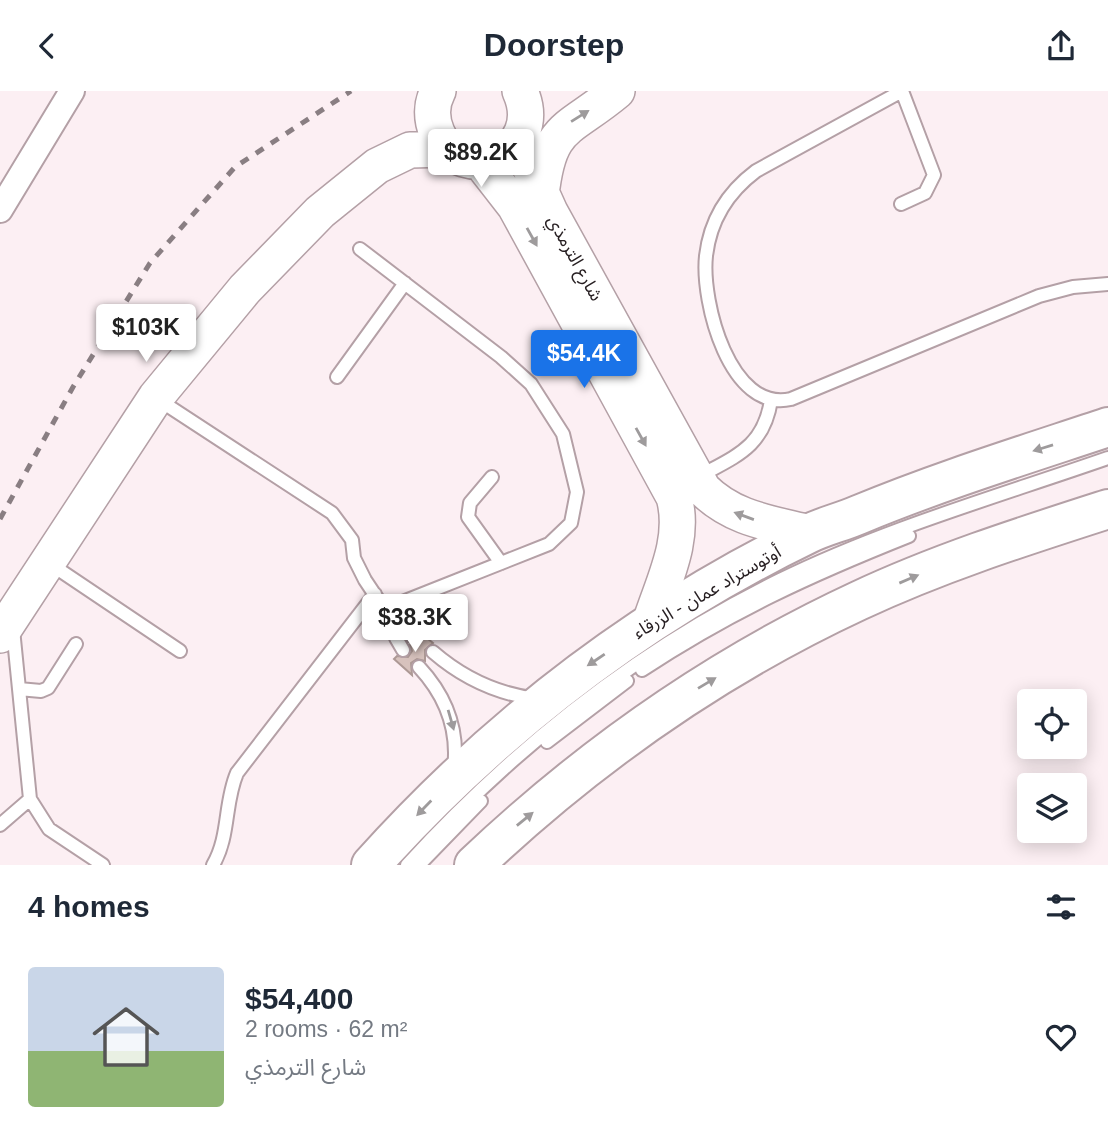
<!DOCTYPE html>
<html lang="en">
<head>
<meta charset="utf-8">
<style>
	body { margin:0; font-family:Arial,"Noto Sans Arabic",sans-serif; background:#f6f6f7; color:#1f2937; height:100vh; display:flex; flex-direction:column; font-size:26px; white-space:nowrap }
	* { box-sizing:border-box; margin:0 }
	p { font-size:23px; color:#747a83 }
	.icon { flex:none; width:38px; height:38px; fill:none; stroke:currentColor; stroke-width:2; stroke-linecap:round; stroke-linejoin:round }
	.map { position:relative; height:774px; overflow:hidden }
	.details { display:flex; flex-direction:column; background:#fff; flex:1 }
	.details>* { flex:none }
	.tools { position:absolute; left:1017px; top:598px; display:grid; gap:14px }
	.tools a { display:grid; place-items:center; width:70px; height:70px; border-radius:7px; background:#fff; box-shadow:0 4px 18px #0003; font-size:35px }
	.price { position:absolute; translate:-50% -60px; padding:0 16px; border-radius:7px; background:#fff; color:#222; font-size:23px; line-height:46px; filter:drop-shadow(0 2px 4px #0008) }
	.price::after { content:''; position:absolute; left:50%; top:42px; width:21px; height:16px; margin-left:-10px; background:inherit; clip-path:polygon(0 0,100% 0,50% 100%) }
	.price.active { background:#1a73e8; color:#fff }
	ul { padding:0; list-style:none }
	li { display:flex; align-items:center; gap:21px; height:175px; padding:0 28px }
	li+li { border-top:2px solid #e0e1e3 }
	li span { display:grid; place-items:center; flex:none; width:196px; height:140px; border-radius:7px; color:#555 }
	li>.icon { margin-inline-start:auto }
	span .icon { width:84px; height:84px; fill:#fffc; stroke-width:1 }
	li b { font-size:30px }
	h2 { display:flex; justify-content:space-between; align-items:center; height:84px; padding:0 28px; font-size:30px }
	header { display:flex; justify-content:space-between; align-items:center; height:91px; padding:0 28px; background:#fff; font-size:32px; font-weight:700 }
	.map>svg:first-child { display:block }
	.building { fill:#d7c2bd; stroke:#ad9995; stroke-width:2 }
	.lines { fill:none; stroke-linecap:round; stroke-linejoin:round }
	.service-casing { stroke:#b4a0a6; stroke-width:16 }
	.minor-casing { stroke:#b4a0a6; stroke-width:28 }
	.secondary-casing { stroke:#b4a0a6; stroke-width:38 }
	.trunk-casing { stroke:#b4a0a6; stroke-width:42 }
	.service { stroke:#fff; stroke-width:12 }
	.minor { stroke:#fff; stroke-width:24 }
	.secondary { stroke:#fff; stroke-width:35 }
	.trunk { stroke:#fff; stroke-width:38 }
	.rail { stroke:#897e82; stroke-width:5; stroke-dasharray:9 9; stroke-linecap:butt }
	.oneway { fill:#9e9b9c }
	.labels { text-anchor:middle; dominant-baseline:central; stroke-width:5; stroke-linejoin:round; paint-order:stroke }
	.street-label { font-size:18px; fill:#282023; stroke:#fff }
</style>
</head>
<body>
<header><svg class="icon" aria-label="back" viewBox="0 0 24 24"><path d="M15 5l-7 7 7 7"/></svg>Doorstep<svg class="icon" aria-label="share" viewBox="0 0 24 24"><path d="M12 15V3M7 8l5-5 5 5M5 13v7h14v-7"/></svg></header>
<div class="map">
<svg width="1108" height="774" viewBox="0 0 1108 774">
	<rect width="100%" height="100%" fill="#fceff3"/>
	<path class="building" d="M422,543L433,552L425,559V570L417,568L411,572L412,584L394,568L397,565L408,566L412,560L410,554L419,553Z"/>
	<g class="lines">
		<g class="service-casing">
			<path id="service" d="M902,0L756,80C728,101 710,130 706,165C701,211 730,322 791,308L1039,205L1073,196L1108,193
				M901,113L925,102L934,84L902,0
				M360,158L501,266L531,293L563,343L577,401L571,432L549,453L385,518
				M337,286L405,192
				M156,307L332,422L352,449L354,467L365,489L395,534L414,546
				M492,386L470,412L468,426L501,472
				M698,386C736,365 764,356 771,309
				M49,472L180,560
				M395,534L396,547L403,559
				M13,538L30,708L49,738L103,774
				M433,561C463,587 497,603 537,608
				M419,576C446,605 459,638 454,678
				M642,579C730,521 811,484 909,445
				M19,598L41,600L48,597L76,553
				M547,651L627,590
				M0,734L30,708
				M213,774C230,745 224,712 237,682L375,503
				M407,774C513,658 639,558 780,489C884,438 999,405 1108,367
				M419,774L481,710"/>
		</g>
		<g class="minor-casing">
			<path id="minor" d="M0,119L72,0"/>
		</g>
		<g class="secondary-casing">
			<path id="secondary" d="M438,0C431,13 431,28 437,42C461,99 548,62 520,0
				M518,50L550,121L703,398C733,428 770,432 810,442
				M480,70L515,115L674,406C686,449 663,491 650,532
				M541,104C549,32 568,41 617,0
				M0,544L156,306L245,198L320,121L377,75L410,59L448,58"/>
		</g>
		<g class="trunk-casing">
			<path id="trunk" d="M371,774C495,636 641,524 808,443C824,435 842,431 858,424C940,390 1024,364 1108,336
				M474,774C588,666 716,576 858,510C939,472 1024,445 1108,418"/>
		</g>
		<use href="#service" class="service"/>
		<use href="#minor" class="minor"/>
		<use href="#secondary" class="secondary"/>
		<use href="#trunk" class="trunk"/>
		<path class="rail" d="M0,428L73,296L150,172L235,76L351,0"/>
	</g>
	<defs><path id="oneway-solid" d="M-6-.8H1V-3.2L6.5 0L1 3.2V.8H-6Z" transform="scale(1.75)"/></defs>
	<g class="oneway">
		<use href="#oneway-solid" transform="translate(580 25) rotate(-32)"/>
		<use href="#oneway-solid" transform="translate(532 146) rotate(61)"/>
		<use href="#oneway-solid" transform="translate(641 346) rotate(61)"/>
		<use href="#oneway-solid" transform="translate(1043 357) rotate(163)"/>
		<use href="#oneway-solid" transform="translate(744 425) rotate(-160)"/>
		<use href="#oneway-solid" transform="translate(909 488) rotate(-23)"/>
		<use href="#oneway-solid" transform="translate(596 569) rotate(146)"/>
		<use href="#oneway-solid" transform="translate(707 592) rotate(-31)"/>
		<use href="#oneway-solid" transform="translate(451 629) rotate(74)"/>
		<use href="#oneway-solid" transform="translate(424 717) rotate(134)"/>
		<use href="#oneway-solid" transform="translate(525 728) rotate(-39)"/>
	</g>
	<g class="labels">
		<g class="street-label">
			<text transform="translate(575 167) rotate(61)">شارع الترمذي</text>
			<text transform="translate(707 501) rotate(-30)">أوتوستراد عمان - الزرقاء</text>
		</g>
	</g>
</svg>
<div class="tools">
<a><svg class="icon" aria-label="locate" viewBox="0 0 24 24"><circle cx="12" cy="12" r="6"/><path d="M12 2v4M12 18v4M2 12h4M18 12h4"/></svg></a>
<a><svg class="icon" aria-label="layers" viewBox="0 0 24 24"><path d="M12 4l9 5-9 5-9-5zM3 14l9 5 9-5"/></svg></a>
</div>
<b class="price" style="left:481px;top:98px">$89.2K</b>
<b class="price" style="left:146px;top:273px">$103K</b>
<b class="price active" style="left:584px;top:299px">$54.4K</b>
<b class="price" style="left:415px;top:563px">$38.3K</b>
</div>
<section class="details">
<h2>4 homes<svg class="icon" aria-label="filters" viewBox="0 0 24 24"><path d="M4 7h16M4 17h16"/><circle cx="9" cy="7" r="2"/><circle cx="15" cy="17" r="2"/></svg></h2>
<ul>
<li><span style="background:linear-gradient(#c9d6e8 60%,#8fb573 0)"><svg class="icon" aria-label="home" viewBox="0 0 24 24"><path d="M3 11l9-7 9 7M6 9v11h12V9"/></svg></span><div><b>$54,400</b><p>2 rooms · 62 m²</p><p>شارع الترمذي</p></div><svg class="icon" aria-label="heart" viewBox="0 0 24 24"><path d="M12 20l-8-8c-3-5 5-10 8-4 3-6 11-1 8 4z"/></svg></li>
</ul>
</section>
</body>
</html>
